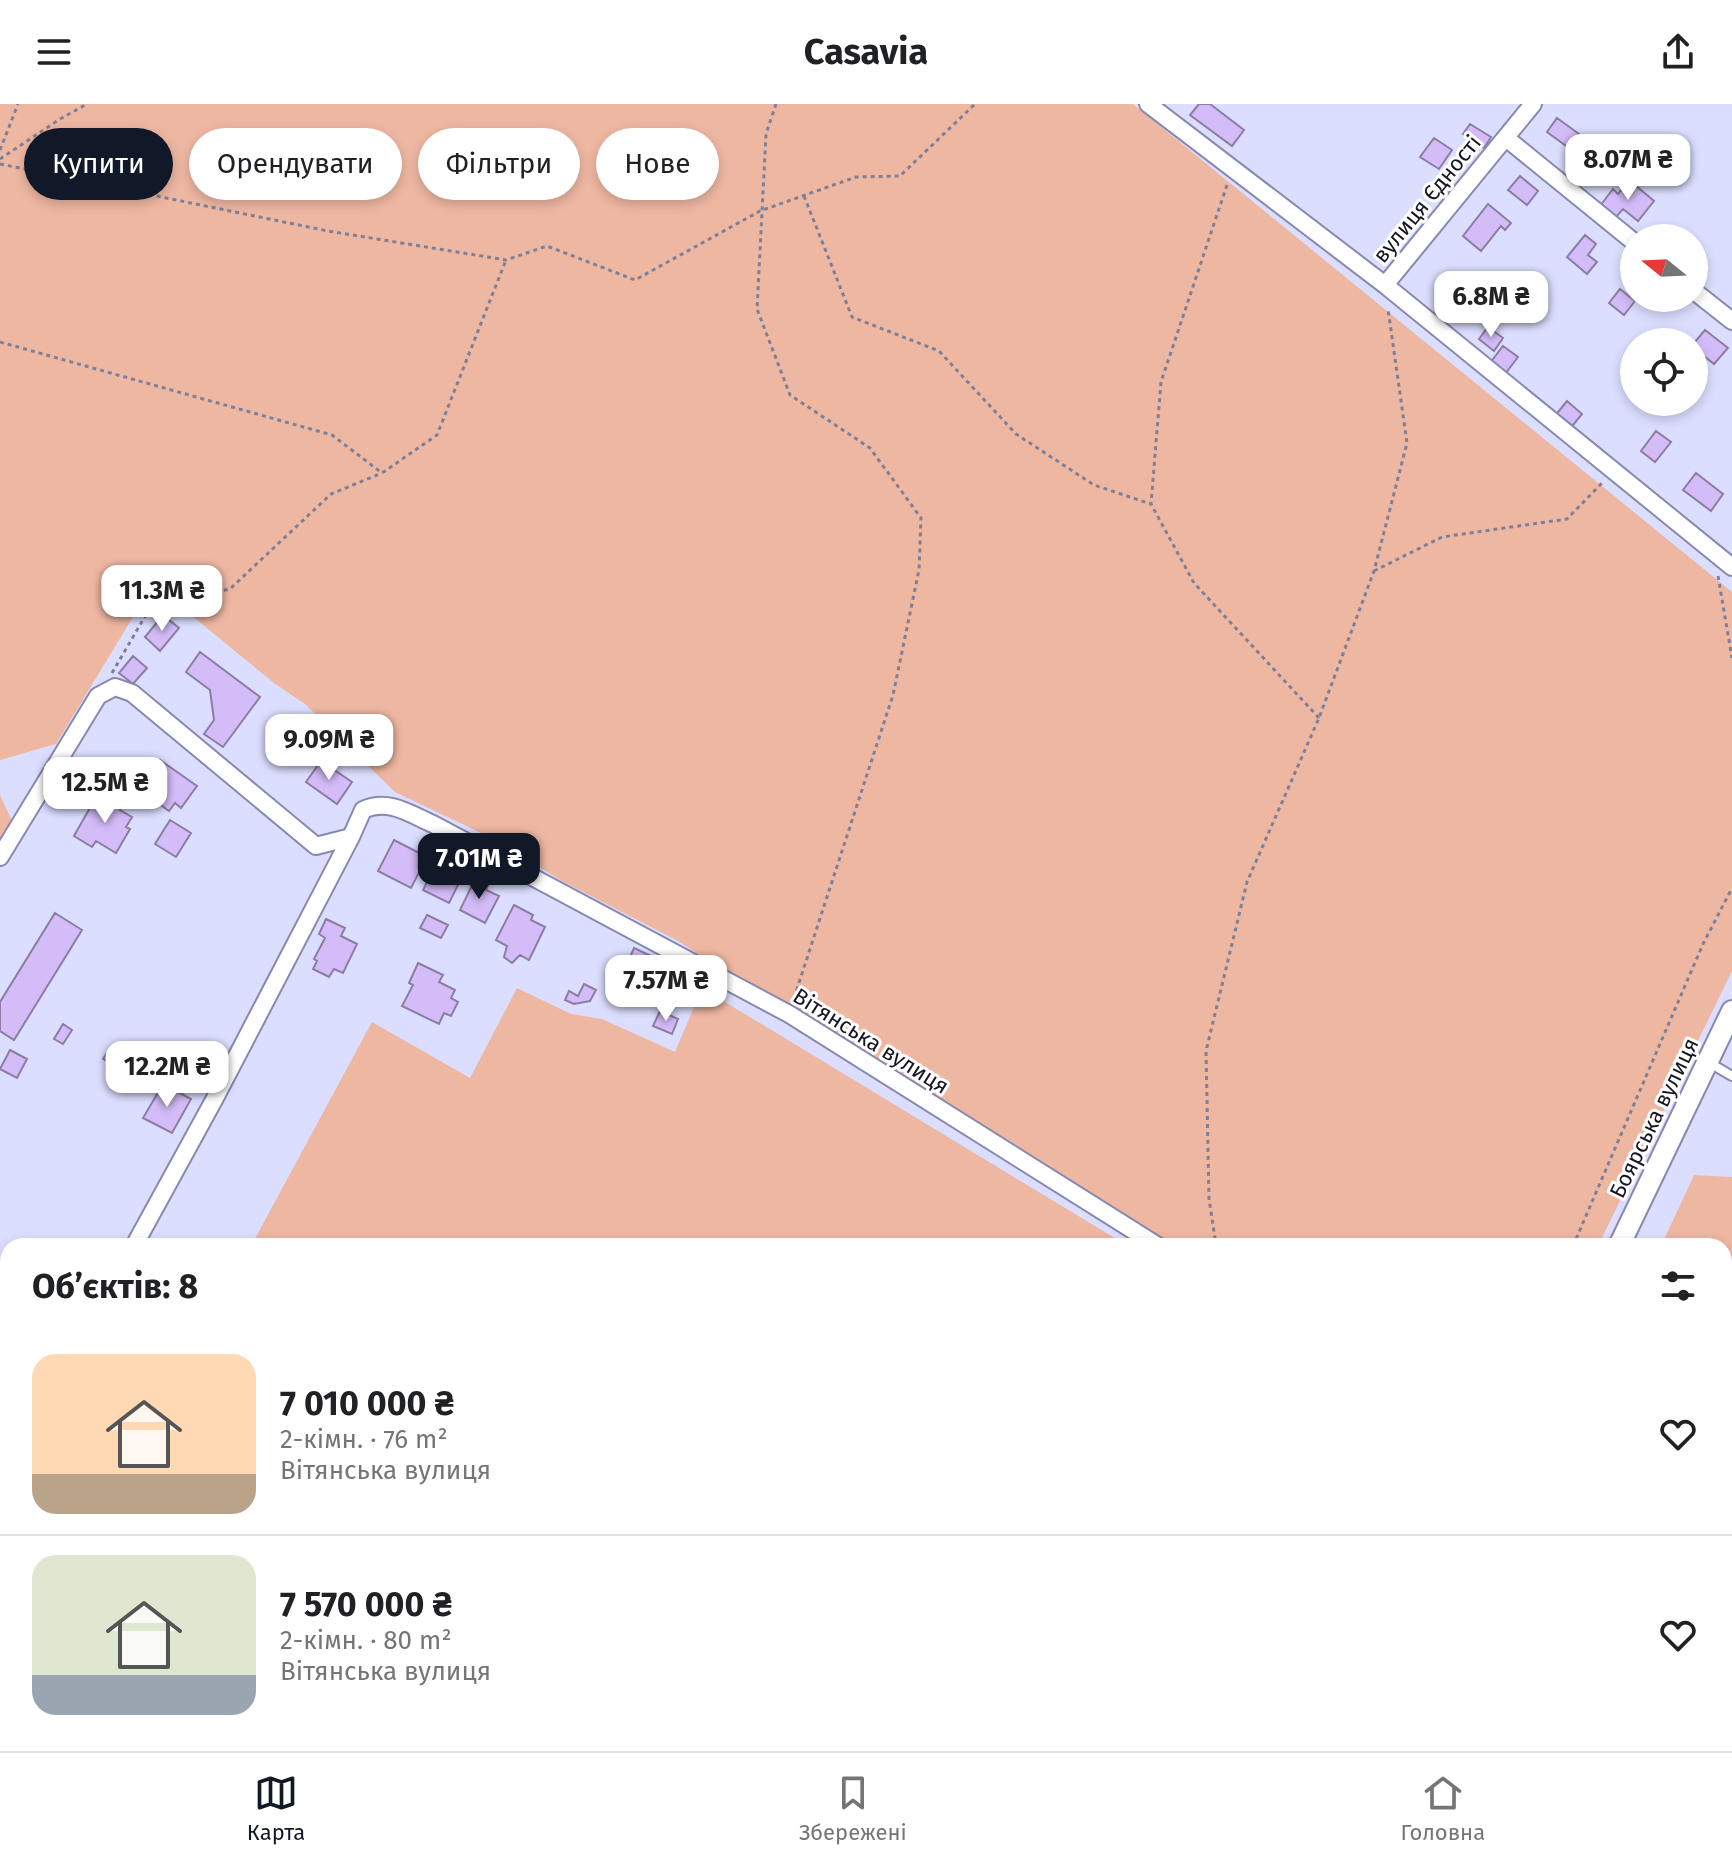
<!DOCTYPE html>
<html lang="uk">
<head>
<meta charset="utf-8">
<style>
	body { margin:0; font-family:"Fira Sans",sans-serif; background:#f2f2f2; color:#202124; height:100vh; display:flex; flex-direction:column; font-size:30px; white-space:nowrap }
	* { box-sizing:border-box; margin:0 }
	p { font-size:26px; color:#757577 }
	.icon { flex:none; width:44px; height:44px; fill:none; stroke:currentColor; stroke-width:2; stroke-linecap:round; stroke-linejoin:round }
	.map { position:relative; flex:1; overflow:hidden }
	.panel { position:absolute; left:0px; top:1134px; width:1732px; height:514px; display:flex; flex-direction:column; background:#fff; border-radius:24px 24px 0 0; box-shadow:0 4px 12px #0003 }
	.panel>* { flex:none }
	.banner { position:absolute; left:24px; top:24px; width:800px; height:72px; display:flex; gap:16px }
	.needle { width:52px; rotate:288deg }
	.buttons { position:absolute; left:1620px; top:120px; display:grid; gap:16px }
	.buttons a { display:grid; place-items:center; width:88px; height:88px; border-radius:50%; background:#fff; box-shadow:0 4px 12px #0003; font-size:40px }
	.price { position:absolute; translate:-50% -68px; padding:0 18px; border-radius:16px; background:#fff; color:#222; font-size:26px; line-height:52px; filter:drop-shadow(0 2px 4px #0008) }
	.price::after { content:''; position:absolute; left:50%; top:48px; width:24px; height:18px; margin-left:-12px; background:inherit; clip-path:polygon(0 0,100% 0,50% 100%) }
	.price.active { background:#111827; color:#fff }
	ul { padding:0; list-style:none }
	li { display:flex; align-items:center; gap:24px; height:200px; padding:0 32px }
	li+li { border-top:2px solid #e0e0e0 }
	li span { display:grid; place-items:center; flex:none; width:224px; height:160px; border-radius:24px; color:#555 }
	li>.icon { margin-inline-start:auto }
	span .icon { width:96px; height:96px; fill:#fffc; stroke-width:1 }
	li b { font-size:34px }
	h2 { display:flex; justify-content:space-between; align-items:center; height:96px; padding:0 32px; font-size:34px }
	.pill { padding:0 28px; border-radius:36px; background:#fff; box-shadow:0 4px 12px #0003; font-size:28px; line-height:72px }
	.pill.active { background:#111827; color:#fff }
	header { display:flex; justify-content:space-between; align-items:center; height:104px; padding:0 32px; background:#fff; font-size:36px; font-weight:700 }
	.menu { display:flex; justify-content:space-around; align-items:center; height:112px; border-top:2px solid #e0e0e0; background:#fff; font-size:22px; color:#757577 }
	.menu a { display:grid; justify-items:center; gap:4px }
	.menu .active { color:#111827 }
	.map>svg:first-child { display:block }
	.green { fill:#eeb7a2 }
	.building { fill:#d4bcf9; stroke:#8c7ea3; stroke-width:2 }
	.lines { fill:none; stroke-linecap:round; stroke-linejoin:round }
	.service-casing { stroke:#8889b0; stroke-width:12 }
	.minor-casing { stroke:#8889b0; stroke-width:20 }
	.tertiary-casing { stroke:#8889b0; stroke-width:24 }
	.path { stroke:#7f8098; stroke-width:3; stroke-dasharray:4 4; stroke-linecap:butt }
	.service { stroke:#fff; stroke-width:8 }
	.minor { stroke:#fff; stroke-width:16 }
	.tertiary { stroke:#fff; stroke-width:20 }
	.labels { text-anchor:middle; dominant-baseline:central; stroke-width:6; stroke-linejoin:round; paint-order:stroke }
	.street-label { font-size:22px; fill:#141422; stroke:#fff }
</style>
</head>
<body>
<header><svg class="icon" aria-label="menu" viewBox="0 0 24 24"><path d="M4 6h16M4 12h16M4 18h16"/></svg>Casavia<svg class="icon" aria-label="share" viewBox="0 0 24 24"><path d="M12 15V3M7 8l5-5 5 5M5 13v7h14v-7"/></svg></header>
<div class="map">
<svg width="1732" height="1647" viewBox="0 0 1732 1647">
	<rect width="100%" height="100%" fill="#dcdeff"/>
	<path class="green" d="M0,0H1133L1732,488V867L1598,1142H1150L678,837L560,776L500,738L395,688L305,600L274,579L153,480L56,640L0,656Z
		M0,691L12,717L0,738Z
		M517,884L571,910L602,915L675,948L702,884L1128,1142H251L372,918L470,974Z
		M1694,1071L1732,1073V1514L1724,1509V1142H1661Z
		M0,1593L6,1596L8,1594V1640H1323L1320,1647H0Z"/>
	<path class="building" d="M1199,0H1210L1244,26L1232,42L1190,11Z
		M1557,14L1579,30L1569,44L1547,28Z
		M1470,20L1491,33L1484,44L1463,30Z
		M1434,34L1452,46L1439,65L1420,53Z
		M1520,72L1538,87L1527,101L1508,86Z
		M1629,76L1654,97L1638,117L1623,105L1615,114L1600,102L1613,85L1618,90Z
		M1488,100L1511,119L1505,126L1501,122L1481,147L1463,132Z
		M1585,131L1596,140L1588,151L1597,158L1587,170L1567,153Z
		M1620,185L1635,197L1624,211L1609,199Z
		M1488,223L1503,234L1494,247L1479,235Z
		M1705,226L1728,244L1714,260L1694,244V239Z
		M1503,242L1518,253L1505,270L1490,259Z
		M1567,297L1582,310L1569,326L1554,313Z
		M1656,327L1671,338L1655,358L1641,347Z
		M1696,369L1723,390L1711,407L1683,386Z
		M163,511L179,524L160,547L145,533Z
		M200,548L260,593L223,643L204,630L214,616L210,586L186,568Z
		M133,552L147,564L133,580L119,569Z
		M160,656L197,682L181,704L175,699L169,707L147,691L152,683L145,677Z
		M321,657L352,678L337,700L306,678Z
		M111,693L123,700L120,706L132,713L126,723L130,725L116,749L96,737L92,743L74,732L92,700L96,702L100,694L107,699Z
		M170,716L191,729L176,753L155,740Z
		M394,736L427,753L411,784L378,767Z
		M440,753L453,760L449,766L462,773L449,799L423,786Z
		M476,773L489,779L486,786L499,792L485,819L460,806Z
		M514,801L533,811L531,816L545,823L529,856L520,851L512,859L504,853L507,842L496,836Z
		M55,809L82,826L14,936L0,927V898Z
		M427,811L448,821L441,834L420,824Z
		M326,815L345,824L341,832L357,840L343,869L334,865L329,873L313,865L317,857L314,855L325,834L319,830Z
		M634,844L651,852L645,864L659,870L653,884L656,885L649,901L622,888L634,863L627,860Z
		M418,859L443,871L439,878L455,886L451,894L458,898L451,912L444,909L439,920L402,902L413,881L409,879Z
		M584,880L596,886L590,897L574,900L565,896L569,887L578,892Z
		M660,907L678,915L672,930L653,922Z
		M63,920L72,926L63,940L54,935Z
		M110,944L130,955L123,966L103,955Z
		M10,946L27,955L17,974L0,965Z
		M163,980L191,995L172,1029L143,1014Z
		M0,1294L7,1298L0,1311Z
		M879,1640H921L935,1647H875Z
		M1107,1640H1142L1151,1645L1149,1647H1120Z
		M1254,1640H1297L1298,1641L1295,1647H1251Z
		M1494,1640H1503L1514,1647H1490Z
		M1523,1640H1557L1568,1647H1538Z"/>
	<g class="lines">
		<g class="service-casing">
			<path id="service" d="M1708,958L1732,972
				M784,1640L799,1647
				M1349,1640L1363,1647"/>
		</g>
		<g class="minor-casing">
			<path id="minor" d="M1148,0L1385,181L1732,463
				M1506,34L1634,138
				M1385,181L1533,0
				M1694,187L1732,217
				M0,753L98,592L115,583L132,589L316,742L351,733L363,706C388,694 410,710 433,720L789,910L1158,1142
				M134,1142L214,996L351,733
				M0,1388L8,1373
				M1724,1523L1732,1528"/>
		</g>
		<g class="tertiary-casing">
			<path id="tertiary" d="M1619,1142L1732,907
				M1379,1647L1383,1640"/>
		</g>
		<path class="path" d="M776,0L766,30L757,205L790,291L870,344L921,414L919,466L893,591L794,894
			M0,46L18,0
			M0,55L60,15L87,0
			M0,60L328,127L506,156L547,142L635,176L760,107L856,73L900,72L975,0
			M1227,81L1161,278L1151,400L1194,479L1319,614
			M804,92L852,213L939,247L1016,330L1094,381L1151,400
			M0,238L332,331L382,369L437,331L506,156
			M1374,467L1442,433L1567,415L1602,379
			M1718,472L1732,554
			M112,569L151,502L230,485L331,390L382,369
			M1220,1142L1215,1134L1209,1095L1206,947L1247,778L1319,614L1374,467L1407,339L1388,205
			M1573,1142L1703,840L1732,784"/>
		<use href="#service" class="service"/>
		<use href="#minor" class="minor"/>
		<use href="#tertiary" class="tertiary"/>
	</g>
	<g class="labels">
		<g class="street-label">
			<text transform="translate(1427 95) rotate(-51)">вулиця Єдності</text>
			<text transform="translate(871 937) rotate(32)">Вітянська вулиця</text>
			<text transform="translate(1654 1014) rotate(-64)">Боярська вулиця</text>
		</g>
	</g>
</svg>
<div class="buttons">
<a><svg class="needle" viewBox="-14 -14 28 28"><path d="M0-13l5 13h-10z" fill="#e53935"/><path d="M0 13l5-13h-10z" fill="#757577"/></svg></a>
<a><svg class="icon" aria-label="locate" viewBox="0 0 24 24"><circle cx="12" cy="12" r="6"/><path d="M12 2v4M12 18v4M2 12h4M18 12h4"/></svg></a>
</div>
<b class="price" style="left:1628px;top:98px">8.07M ₴</b>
<b class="price" style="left:1491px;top:235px">6.8M ₴</b>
<b class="price" style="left:162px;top:529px">11.3M ₴</b>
<b class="price" style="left:329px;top:678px">9.09M ₴</b>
<b class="price" style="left:105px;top:721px">12.5M ₴</b>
<b class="price active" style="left:479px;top:797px">7.01M ₴</b>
<b class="price" style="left:666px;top:919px">7.57M ₴</b>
<b class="price" style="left:167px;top:1005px">12.2M ₴</b>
<div class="banner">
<a class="pill active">Купити</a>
<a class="pill">Орендувати</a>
<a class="pill">Фільтри</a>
<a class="pill">Нове</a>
</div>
<section class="panel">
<h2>Об’єктів: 8<svg class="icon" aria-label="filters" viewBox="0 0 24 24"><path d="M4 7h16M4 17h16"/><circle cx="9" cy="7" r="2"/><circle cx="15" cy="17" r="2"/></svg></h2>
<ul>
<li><span style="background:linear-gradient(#ffd9b3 75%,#b9a48a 0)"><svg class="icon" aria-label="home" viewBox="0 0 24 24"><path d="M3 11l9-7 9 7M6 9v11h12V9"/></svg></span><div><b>7 010 000 ₴</b><p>2-кімн. · 76 m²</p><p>Вітянська вулиця</p></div><svg class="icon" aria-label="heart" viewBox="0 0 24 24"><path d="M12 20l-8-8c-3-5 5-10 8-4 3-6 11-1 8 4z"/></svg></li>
<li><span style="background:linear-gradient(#dfe7d0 75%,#9aa5b1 0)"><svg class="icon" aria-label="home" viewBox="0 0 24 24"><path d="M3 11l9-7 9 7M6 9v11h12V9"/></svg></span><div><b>7 570 000 ₴</b><p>2-кімн. · 80 m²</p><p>Вітянська вулиця</p></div><svg class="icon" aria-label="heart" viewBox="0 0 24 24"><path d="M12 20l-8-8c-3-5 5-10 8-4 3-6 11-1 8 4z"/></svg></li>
</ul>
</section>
</div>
<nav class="menu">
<a class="active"><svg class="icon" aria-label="map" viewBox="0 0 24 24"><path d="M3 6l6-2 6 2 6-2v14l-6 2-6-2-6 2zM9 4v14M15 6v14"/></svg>Карта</a>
<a><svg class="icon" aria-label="saved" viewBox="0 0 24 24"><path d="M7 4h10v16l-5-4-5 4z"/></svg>Збережені</a>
<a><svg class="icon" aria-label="home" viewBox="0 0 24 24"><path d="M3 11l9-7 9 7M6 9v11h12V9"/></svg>Головна</a>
</nav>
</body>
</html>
